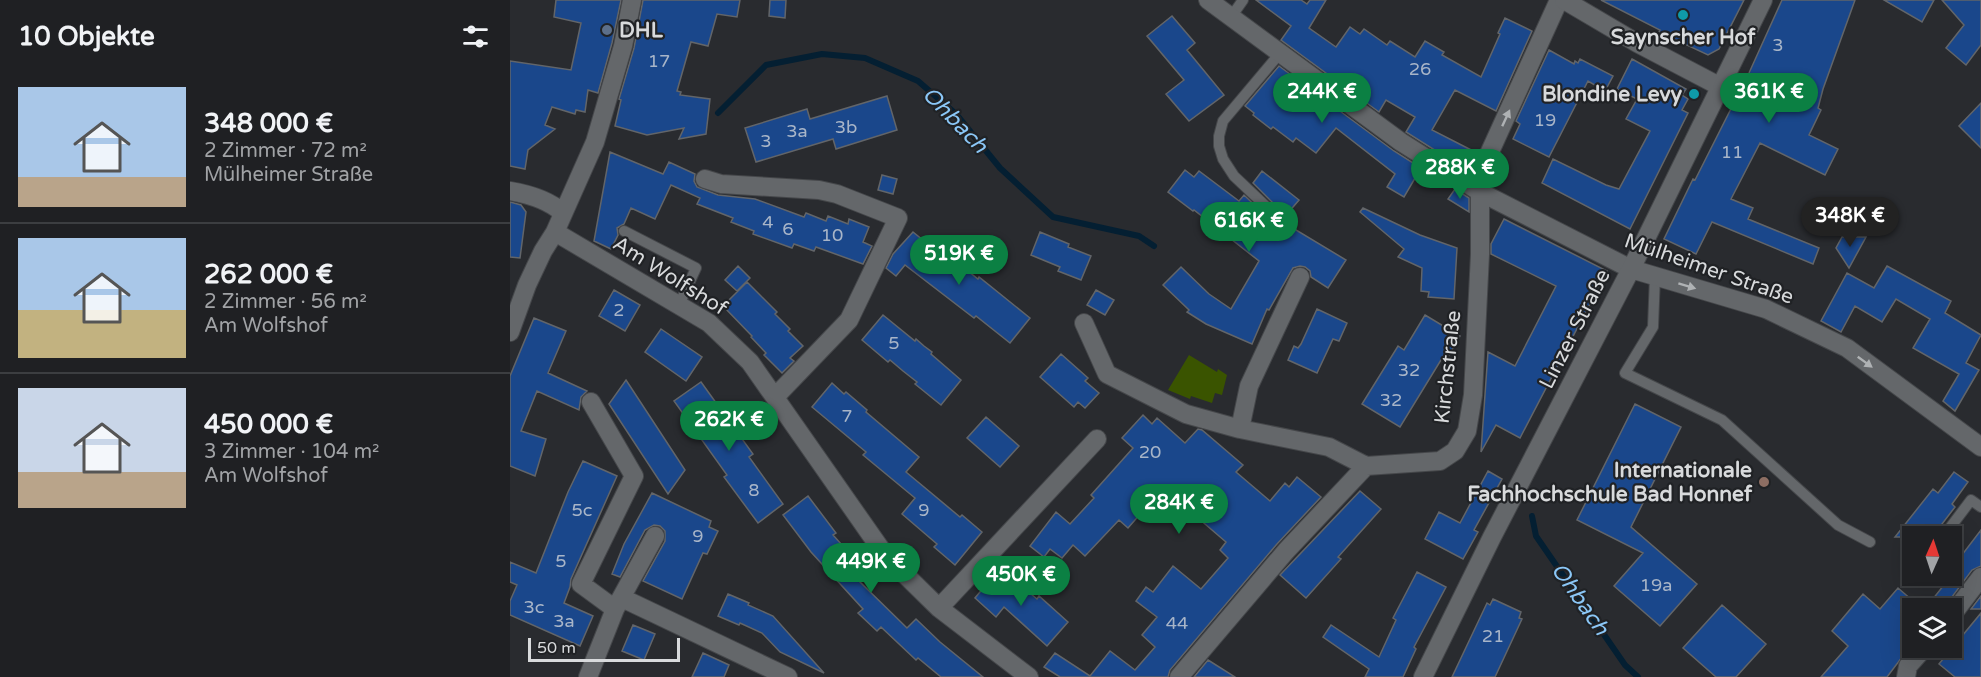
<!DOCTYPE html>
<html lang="de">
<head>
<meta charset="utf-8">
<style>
	body { margin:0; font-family:"Varela Round",sans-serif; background:#27282b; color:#f1f3f6; height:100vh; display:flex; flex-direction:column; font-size:22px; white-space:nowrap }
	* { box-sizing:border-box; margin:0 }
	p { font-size:20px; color:#a1a3a6 }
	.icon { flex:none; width:33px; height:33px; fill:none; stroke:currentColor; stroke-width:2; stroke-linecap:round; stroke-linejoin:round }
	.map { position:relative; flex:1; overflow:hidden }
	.side { display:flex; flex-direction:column; background:#1f2023; width:510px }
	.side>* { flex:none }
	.needle { width:39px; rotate:3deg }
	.fabs { position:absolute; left:1392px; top:526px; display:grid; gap:12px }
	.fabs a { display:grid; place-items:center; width:60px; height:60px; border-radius:0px; background:#1f2023; box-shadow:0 6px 24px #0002,0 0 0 2px #3c3e41; font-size:30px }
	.scale { position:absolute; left:18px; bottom:15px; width:152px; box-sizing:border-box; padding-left:6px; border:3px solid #d8dadc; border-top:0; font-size:16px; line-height:21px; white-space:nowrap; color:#d8dadc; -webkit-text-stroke:4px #202225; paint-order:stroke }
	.price { position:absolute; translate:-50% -51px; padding:0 14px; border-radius:21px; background:#0b8043; color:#fff; font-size:20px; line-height:39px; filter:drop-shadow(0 2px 3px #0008) }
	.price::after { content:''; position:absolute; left:50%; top:36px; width:18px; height:14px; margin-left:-9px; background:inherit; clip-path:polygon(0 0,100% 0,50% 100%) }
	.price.current { background:#222; color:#fff }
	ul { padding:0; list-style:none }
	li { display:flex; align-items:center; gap:18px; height:150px; padding:0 18px }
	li+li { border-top:2px solid #3c3e41 }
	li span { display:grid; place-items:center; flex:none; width:168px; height:120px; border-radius:0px; color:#555 }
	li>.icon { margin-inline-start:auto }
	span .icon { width:72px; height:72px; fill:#fffc; stroke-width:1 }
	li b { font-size:26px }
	h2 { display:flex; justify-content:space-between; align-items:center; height:72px; padding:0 18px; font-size:26px }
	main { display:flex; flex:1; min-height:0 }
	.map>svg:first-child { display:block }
	.green { fill:#3a5400 }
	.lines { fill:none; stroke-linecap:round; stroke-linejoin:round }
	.stream { stroke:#041f32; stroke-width:6 }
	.building { fill:#1a478b; stroke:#626569; stroke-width:1.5 }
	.lane-casing { stroke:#45474a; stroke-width:12 }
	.street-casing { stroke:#45474a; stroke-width:20 }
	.secondary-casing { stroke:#45474a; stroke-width:20 }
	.lane { stroke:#64676a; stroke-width:10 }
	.street { stroke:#64676a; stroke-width:18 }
	.secondary { stroke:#64676a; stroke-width:18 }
	.oneway { fill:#afb2b4 }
	.culture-dot { fill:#0f9aa8; stroke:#202225; stroke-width:2 }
	.service-dot { fill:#5c6f8a; stroke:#202225; stroke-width:2 }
	.education-dot { fill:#8d6e63; stroke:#202225; stroke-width:2 }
	.labels { text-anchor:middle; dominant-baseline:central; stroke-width:4.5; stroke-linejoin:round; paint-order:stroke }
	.number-label { font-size:18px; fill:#a8b5c8 }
	.poi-label { font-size:21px; font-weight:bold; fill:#d8dadc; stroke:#202225; text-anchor:end }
	.street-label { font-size:21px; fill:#d8dadc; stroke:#202225 }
	.water-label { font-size:22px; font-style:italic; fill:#8bc7f7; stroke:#202225 }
</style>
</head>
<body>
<main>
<section class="side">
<h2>10 Objekte<svg class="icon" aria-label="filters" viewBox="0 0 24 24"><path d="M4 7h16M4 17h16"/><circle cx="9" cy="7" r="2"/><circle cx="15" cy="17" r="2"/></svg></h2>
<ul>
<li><span style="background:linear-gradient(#a9c7e8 75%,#b9a48a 0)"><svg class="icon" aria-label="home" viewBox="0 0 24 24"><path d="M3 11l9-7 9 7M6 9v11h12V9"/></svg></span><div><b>348 000 €</b><p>2 Zimmer · 72 m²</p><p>Mülheimer Straße</p></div></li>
<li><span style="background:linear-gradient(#a9c7e8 60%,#c2b280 0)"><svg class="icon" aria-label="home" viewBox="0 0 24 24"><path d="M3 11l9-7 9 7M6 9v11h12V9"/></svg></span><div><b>262 000 €</b><p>2 Zimmer · 56 m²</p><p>Am Wolfshof</p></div></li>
<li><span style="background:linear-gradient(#c9d6e8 70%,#b9a48a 0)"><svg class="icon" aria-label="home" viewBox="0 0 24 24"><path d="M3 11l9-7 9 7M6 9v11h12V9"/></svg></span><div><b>450 000 €</b><p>3 Zimmer · 104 m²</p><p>Am Wolfshof</p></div></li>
</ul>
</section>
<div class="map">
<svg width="1471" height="677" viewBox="0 0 1471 677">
	<rect width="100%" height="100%" fill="#292b2f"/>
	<path class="green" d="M679,355L707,372L708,369L717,375L712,395L705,393L702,403L681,396L680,399L658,390Z"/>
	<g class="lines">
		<path class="stream" d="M208,113L256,65L312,54L355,58L408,81L446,114L490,168L543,217L629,236L644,246
			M1022,516L1026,536L1115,665L1128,677"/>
	</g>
	<path class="building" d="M46,0H111L102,43L88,93L78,90L75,112L66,110L65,114L42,107L35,125L45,129L18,150L15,169L0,166V61L61,70L71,23L44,17Z
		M133,0H230L227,17L207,14L198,46L181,42L167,91L171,92L170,95L200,99L196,134L169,139L174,128L137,135L105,126L111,100L109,99L124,48Z
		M260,0H276L275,18L259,16Z
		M746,0H791L797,4L800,0H816L799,28L826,47L840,27L850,34L854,29L877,45L880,41L905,57L915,41L934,52L932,55L971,77L990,34L988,33L995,18L1022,31L986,111L945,90L922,130L967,153L961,173L896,132L905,117L876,100L869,112L771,40L781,26Z
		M1091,0H1234L1209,49L1198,55L1149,32L1150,30Z
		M1272,0H1345L1313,89L1308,108L1311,110L1299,135L1328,149L1315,175L1250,143L1221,199L1243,208L1238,219L1309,248L1303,264L1202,222L1186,254L1154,239L1183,179L1185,180L1239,73Z
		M1374,0H1424L1412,22Z
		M1432,0H1471V45L1456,65L1436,48L1454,25Z
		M662,16L685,43L677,50L714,95L679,121L656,94L674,80L637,36Z
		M1039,50L1064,64L1065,61L1068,63L1070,59L1103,76L1095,91L1078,81L1039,157L1003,139L1010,124L1006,121Z
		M1122,59L1176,89L1172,95L1178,99L1172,110L1178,113L1120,229L1032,183L1043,159L1096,185L1109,189L1140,131L1116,119L1127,99L1107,89Z
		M769,66L884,151L911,168L894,197L877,187L885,174L826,128L806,153L786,138L783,142L763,127L761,129L743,115L744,113L735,106Z
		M377,96L387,130L326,149L323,139L246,162L235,128L297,109L300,119Z
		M1471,103V148L1449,126Z
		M100,152L153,174L159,162L185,174L184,181L187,187L208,195L245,199L294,217L296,213L316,221L318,216L338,224L339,219L359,227L353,242L362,246L353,264L306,247L304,251L284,244L282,248L243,234L244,231L221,222L223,218L187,204L190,198L161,185L145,219L121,208L114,224L107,228L108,235L101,249L84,241Z
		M675,170L684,177L689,171L729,201L734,195L755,215L762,217L766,215L767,207L743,183L752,171L789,200L771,221L836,260L818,288L801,277L800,271L795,267L790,266L783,268L759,310L757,309L742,344L696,324L677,312L679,310L653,285L671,267L699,294L721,309L749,261L684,210L683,211L658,192Z
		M372,175L387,179L383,194L368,190Z
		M945,189L959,198V212L938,199Z
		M0,202L11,205L16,212L10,258L0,257Z
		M853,208L910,235L947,248L944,299L918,297L919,292L911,291L912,268L888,257L894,249L850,212Z
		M994,219L1097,271L1010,438L986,425L971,452L978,352L1005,366L1046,286L981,254V244Z
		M403,232L418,244L420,243L432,253L433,251L468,279L469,277L520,318L500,343L466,316L464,318L395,265L386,276L376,268L383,254Z
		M530,232L559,244L558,247L581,256L571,280L548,271L550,267L521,255Z
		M1332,237H1356L1339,268L1326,248Z
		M228,266L240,278L227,291L215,280Z
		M1377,266L1441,301L1435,313L1471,335L1456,363L1469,370L1445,411L1433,401L1449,374L1403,348L1420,319L1386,299L1372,322L1345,306L1331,332L1311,321L1337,273L1364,288Z
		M237,282L267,312L265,314L280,329L278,331L293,346L280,358L284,361L272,373L254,355L256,353L241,337L242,336L213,306Z
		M104,290L130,305L115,331L89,316Z
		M586,290L604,300L595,315L577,305Z
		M807,309L837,323L829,341L823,339L807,373L778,360L784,346L788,348L791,344Z
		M373,315L405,341L406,339L414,346L422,352L421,354L451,380L431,405L405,384L407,382L393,371L380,360L378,362L352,340Z
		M915,315L950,336L938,357L934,355L890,427L852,404L888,346L894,350Z
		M24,318L56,331L38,373L77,391L71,397L69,410L27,391L11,431L36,439L25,476L0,466V376Z
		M151,329L192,357L176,381L135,352Z
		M551,354L578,378L575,381L589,393L575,408L568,402L564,407L530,377Z
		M116,380L175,470L158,494L99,404Z
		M191,382L243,454L239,457L273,504L248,523L214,477L217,475L164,401Z
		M322,383L334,394L336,392L357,410L356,412L409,457L396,472L450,517L452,515L472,532L445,565L424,547L427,544L392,514L405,498L353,455L356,452L302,407Z
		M1125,404L1171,427L1121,527L1187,584L1150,626L1104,586L1133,553L1067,520Z
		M633,415L642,424L647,418L675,443L688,429L692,430L733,465L726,472L760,501L775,483L779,487L787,477L811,497L767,544L660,670L658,677H550L534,667L545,653L580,676L600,651L625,670L645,647L632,635L647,617L626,601L636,587L643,592L663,566L691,589L718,558L710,550L716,542L653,488L618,528L609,520L575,556L563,545L552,558L540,549L534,557L520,546L546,512L560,524L584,498L581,495L623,448L612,438Z
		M476,417L509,446L490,467L457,438Z
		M73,461L107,476L61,579L60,587L54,603L83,616L70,646L0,615V601L7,585L0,582V562L26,573L58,492Z
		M978,471L992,479L964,530L968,532L953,559L915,539L929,512L950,523Z
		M1444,472L1458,482L1442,504L1445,507L1422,537H1385L1423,489L1428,493Z
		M850,491L871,509L828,557L831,559L796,598L770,575Z
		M142,493L201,521L199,527L208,531L197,554L193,553L172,599L133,581L155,541V531L150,526L144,525L135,530L110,577L102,574L114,544Z
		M298,496L326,533L323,535L357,573L348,580L397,628L406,619L430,642L473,677H431L408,658L406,660L371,627L367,631L348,613L353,609L301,552L273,515Z
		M1471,530V566L1462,570L1433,609H1415L1441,576H1445L1442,574V568Z
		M490,568L527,599L529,596L558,622L537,646L494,607L486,617L465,598Z
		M907,572L936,587L904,647L906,649L893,677H855L859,669L813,637L821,625L869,657L886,620L883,618Z
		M1388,588L1402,600V644L1377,677H1311L1338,646L1322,631L1353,594L1370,609Z
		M218,594L239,603L238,605L263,616L314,673L270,652L252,633L230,623L229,625L208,616Z
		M1471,596V609H1461Z
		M983,599L1011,612L1009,618L1012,619L985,677H942L977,603L980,605Z
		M1212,605L1256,644L1226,677H1206L1173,648Z
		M1471,613V677H1445L1429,664Z
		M123,625L145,634L134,660L112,651Z
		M193,653L219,665L214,677H182Z
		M698,660L725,677H684Z"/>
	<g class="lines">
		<g class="lane-casing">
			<path id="lane" d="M721,17L733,0
				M760,210L724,176L713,159L709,146V136L713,121L771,52
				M114,231L186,268L169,305
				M1145,276L1143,327L1115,373L1212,420L1328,525L1360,542
				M1433,537L1461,500L1471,507"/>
		</g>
		<g class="street-casing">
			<path id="street" d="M698,0L891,142L970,192L1121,269
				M195,179L211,184L309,190L327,194L388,218L339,320L265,397
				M0,191C18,194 40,201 53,213
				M45,232L199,323L240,362L375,555L429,608L519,677
				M574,323L597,374L676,414L730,429L819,447L856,466
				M0,332L17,285L33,251L45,232L85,142L113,46L122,0
				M81,402L124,476L71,584L105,609
				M730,429L739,386L790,277
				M112,598L278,677
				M429,608L587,439
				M1442,615L1471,577
				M78,677L105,609L145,536
				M669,677L776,551L856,466L930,461L945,451L957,431L963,395L970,254V192L973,167L1049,0
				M1396,677L1398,666L1414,648"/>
		</g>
		<g class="secondary-casing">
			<path id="secondary" d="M1054,0L1127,43L1209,86
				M1121,269L1256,309L1337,348L1471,447
				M913,677L982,537L1121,269L1253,0"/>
		</g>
		<use href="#lane" class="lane"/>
		<use href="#street" class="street"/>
		<use href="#secondary" class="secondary"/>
	</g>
	<defs><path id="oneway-solid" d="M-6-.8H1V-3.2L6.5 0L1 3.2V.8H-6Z" transform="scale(1.5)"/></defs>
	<g class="oneway">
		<use href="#oneway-solid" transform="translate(996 118) rotate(-65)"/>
		<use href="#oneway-solid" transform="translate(1177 286) rotate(17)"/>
		<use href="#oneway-solid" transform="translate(1355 362) rotate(36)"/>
	</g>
	<g class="culture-dot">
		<circle cx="1173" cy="15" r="6"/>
		<circle cx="1184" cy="94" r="6"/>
	</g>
	<circle class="service-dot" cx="97" cy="30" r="6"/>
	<circle class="education-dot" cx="1254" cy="482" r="6"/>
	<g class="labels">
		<g class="number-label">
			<text x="1268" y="45">3</text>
			<text x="149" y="61">17</text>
			<text x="910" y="69">26</text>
			<text x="1035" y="120">19</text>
			<text x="336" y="127">3b</text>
			<text x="287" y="131">3a</text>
			<text x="256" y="141">3</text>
			<text x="1222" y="152">11</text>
			<text x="258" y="222">4</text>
			<text x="278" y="229">6</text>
			<text x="322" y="235">10</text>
			<text x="109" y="310">2</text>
			<text x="384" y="343">5</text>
			<text x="899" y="370">32</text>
			<text x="881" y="400">32</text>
			<text x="337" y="416">7</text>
			<text x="640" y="452">20</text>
			<text x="244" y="490">8</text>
			<text x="72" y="510">5c</text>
			<text x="414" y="510">9</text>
			<text x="188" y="536">9</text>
			<text x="51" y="561">5</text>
			<text x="1146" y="585">19a</text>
			<text x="24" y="607">3c</text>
			<text x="54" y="621">3a</text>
			<text x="667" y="623">44</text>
			<text x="983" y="636">21</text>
		</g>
		<g class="poi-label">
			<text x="109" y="30" text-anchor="start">DHL</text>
			<text x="1173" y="37" text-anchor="middle">Saynscher Hof</text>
			<text x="1172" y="94">Blondine Levy</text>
			<text x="1242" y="470">Internationale<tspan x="1242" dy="24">Fachhochschule Bad Honnef</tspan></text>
		</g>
		<g class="street-label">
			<text transform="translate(1199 269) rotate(19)">Mülheimer Straße</text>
			<text transform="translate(160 276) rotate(32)">Am Wolfshof</text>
			<text transform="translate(1065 329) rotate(-63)">Linzer Straße</text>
			<text transform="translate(938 367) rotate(-84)">Kirchstraße</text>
		</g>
		<g class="water-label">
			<text transform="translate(445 120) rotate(46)">Ohbach</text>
			<text transform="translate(1070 599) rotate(55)">Ohbach</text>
		</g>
	</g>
</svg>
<div class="fabs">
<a><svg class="needle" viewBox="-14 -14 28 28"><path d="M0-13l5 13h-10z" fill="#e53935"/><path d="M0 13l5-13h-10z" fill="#a1a3a6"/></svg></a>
<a><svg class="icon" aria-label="layers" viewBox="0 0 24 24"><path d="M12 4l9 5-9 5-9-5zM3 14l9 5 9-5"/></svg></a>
</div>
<div class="scale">50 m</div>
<b class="price" style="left:812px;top:124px">244K €</b>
<b class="price" style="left:1259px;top:124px">361K €</b>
<b class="price" style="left:950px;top:200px">288K €</b>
<b class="price current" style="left:1340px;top:248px">348K €</b>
<b class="price" style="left:739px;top:253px">616K €</b>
<b class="price" style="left:449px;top:286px">519K €</b>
<b class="price" style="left:219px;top:452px">262K €</b>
<b class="price" style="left:669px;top:535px">284K €</b>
<b class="price" style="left:361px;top:594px">449K €</b>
<b class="price" style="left:511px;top:607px">450K €</b>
</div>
</main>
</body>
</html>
